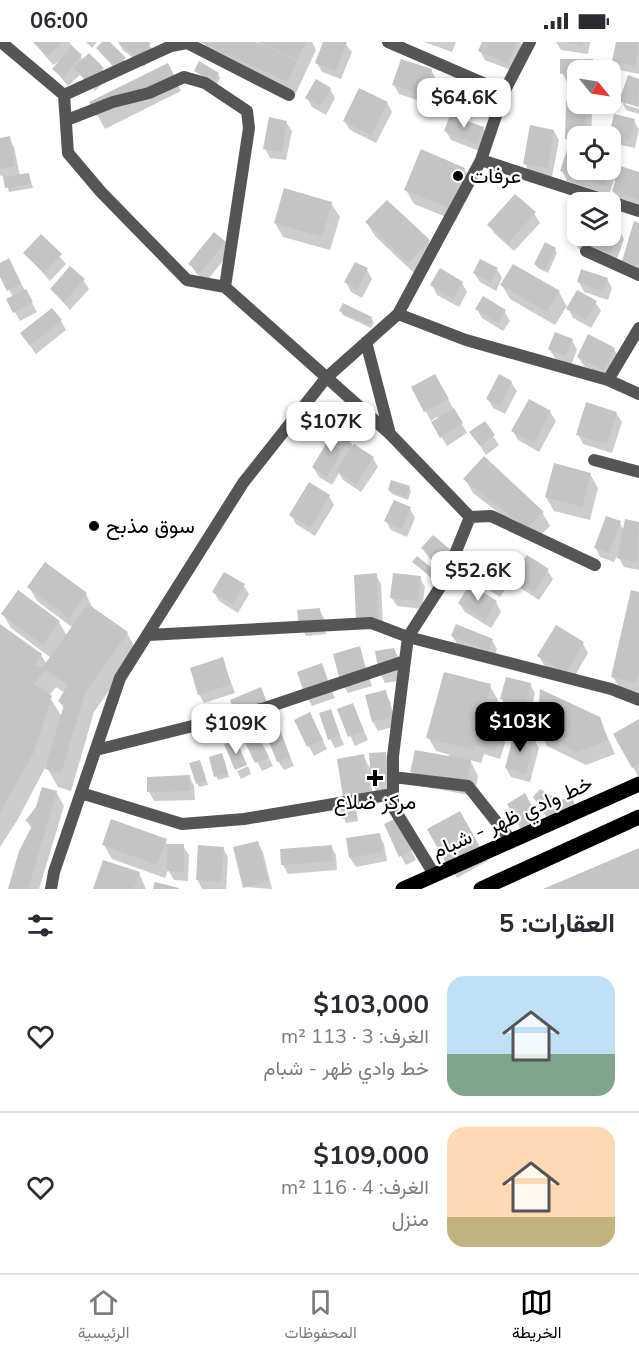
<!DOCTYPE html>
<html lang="ar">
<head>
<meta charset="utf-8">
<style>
	body { margin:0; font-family:"Nunito Sans",Vazirmatn,sans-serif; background:#f7f7f7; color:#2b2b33; direction:rtl; height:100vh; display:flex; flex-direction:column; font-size:22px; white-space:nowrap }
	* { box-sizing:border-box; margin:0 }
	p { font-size:20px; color:#7c7c81 }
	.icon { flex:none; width:33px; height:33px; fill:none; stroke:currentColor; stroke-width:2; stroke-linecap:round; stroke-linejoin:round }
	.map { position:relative; height:847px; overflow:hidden; direction:ltr }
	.side { display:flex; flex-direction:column; background:#fff; flex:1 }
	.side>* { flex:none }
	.needle { width:39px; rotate:120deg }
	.buttons { position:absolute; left:567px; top:18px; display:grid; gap:12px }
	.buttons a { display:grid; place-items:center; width:54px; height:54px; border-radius:12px; background:#fff; box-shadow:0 3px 9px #0003; font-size:30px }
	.price { position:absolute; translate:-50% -51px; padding:0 14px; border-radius:12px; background:#fff; color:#222; font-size:20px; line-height:39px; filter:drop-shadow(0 2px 3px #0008) }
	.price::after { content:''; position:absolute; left:50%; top:36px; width:18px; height:14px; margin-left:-9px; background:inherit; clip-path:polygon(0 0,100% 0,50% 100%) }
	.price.selected { background:#000; color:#fff }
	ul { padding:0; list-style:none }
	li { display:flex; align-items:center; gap:18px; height:150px; padding:0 24px }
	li+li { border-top:2px solid #e1e1e2 }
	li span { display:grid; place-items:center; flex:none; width:168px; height:120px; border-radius:18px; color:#555 }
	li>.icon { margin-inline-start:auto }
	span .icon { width:72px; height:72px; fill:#fffc; stroke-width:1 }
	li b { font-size:26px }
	h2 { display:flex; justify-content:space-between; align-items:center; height:72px; padding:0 24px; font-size:26px }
	.status { display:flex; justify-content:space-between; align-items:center; height:42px; padding:0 30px; background:#fff; direction:ltr }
	.status svg { height:16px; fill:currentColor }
	.menu { display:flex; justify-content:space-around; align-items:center; height:84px; border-top:2px solid #e1e1e2; background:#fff; font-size:16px; color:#7c7c81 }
	.menu a { display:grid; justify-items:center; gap:3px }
	.menu .selected { color:#000 }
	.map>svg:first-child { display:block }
	.shadow { fill:#0003; fill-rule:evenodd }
	.building { fill:#c4c4c4 }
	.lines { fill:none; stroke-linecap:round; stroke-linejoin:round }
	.minor { stroke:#555; stroke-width:12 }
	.primary { stroke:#000; stroke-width:15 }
	.poi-dot { fill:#000; stroke:#fff; stroke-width:2 }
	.labels { text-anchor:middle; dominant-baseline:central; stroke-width:4.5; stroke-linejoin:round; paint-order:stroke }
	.poi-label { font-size:21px; fill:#000; stroke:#fff; text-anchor:start }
	.street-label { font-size:21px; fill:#000; stroke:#fff }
</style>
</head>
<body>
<div class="status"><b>06:00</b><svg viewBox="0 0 49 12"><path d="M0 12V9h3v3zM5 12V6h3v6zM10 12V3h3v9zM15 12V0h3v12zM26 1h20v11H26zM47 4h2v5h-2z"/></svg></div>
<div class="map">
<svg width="639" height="847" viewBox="0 0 639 847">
	<rect width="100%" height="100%" fill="#fff"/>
	<path class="shadow" d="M34,0H69L83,18L102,27L108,36L94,50V46L81,32L68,44L54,27L60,19L53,23Z
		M86,0H97L92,6Z
		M104,0H108L130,26L121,34L98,6Z
		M118,0H147L155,11L144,25L123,8Z
		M312,0L316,8L295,53L212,15L204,1Z
		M325,0H344L352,10L341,37L322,30L316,20Z
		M424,0H456L452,10Z
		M484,0H520L523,5L513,29L485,18L480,9Z
		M556,0H590L588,12L561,8Z
		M617,0L639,1V32L619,28L613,19Z
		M592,18L597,28H578V40H567L562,31Z
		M431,28L437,38L429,62L399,52L394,43Z
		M195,29L218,32L220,36L216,44Z
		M629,35L639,39V64L626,59V63L639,67V72L626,68L621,58Z
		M175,37L181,49L105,87L91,61Z
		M330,47L335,56L326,73L312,65L307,56Z
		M387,61L392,70L376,101L350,88L344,79Z
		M568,61L586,62L592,71L591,94H578V106H572L566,97Z
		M634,79L639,87L635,106L616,102L611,93Z
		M286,80L292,89L286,118L270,116L265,106Z
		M483,86L488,95L482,110L451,98L446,89Z
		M554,89L559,98L552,135L530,131L525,122Z
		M9,96L14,105L20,134L29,133L33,146L9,150L5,136L0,133V97Z
		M610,125L617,137L639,131V165L619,158L613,149L616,139L614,138L609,153L567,139L562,129L610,128Z
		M464,127L472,141L456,179L414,162L406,148Z
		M331,161L340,175L330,208L283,195L275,181Z
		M534,171L540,181L514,209L495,192L489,183Z
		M367,181L428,199L436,213L417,234L375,194Z
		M639,182V231L629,228L624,219Z
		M619,187L624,197L616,220L579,207L573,198L578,194H610Z
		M42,195L66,222L50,239L25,211Z
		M224,201L230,210L206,240L196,231L190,222Z
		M555,207L557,211L548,231L538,226L535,222Z
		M0,223L13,227L37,270L20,279L8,258L13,255L0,232Z
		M497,227L502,236L496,249L480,240L474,231Z
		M367,228L372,237L362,256L351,250L346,240Z
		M607,237L612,246L608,258L584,250L579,240Z
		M83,238L89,247L70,268L51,247Z
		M462,241L467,250L459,265L437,253L432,243Z
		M502,243L559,250L568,267L595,260L601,269L591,286L573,276L567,264L555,283L510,257Z
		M477,267L504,269L510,279L503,289L482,276Z
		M341,269L371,276L374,280L371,286L343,273Z
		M61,279L66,288L36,312L22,292Z
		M572,298L577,308L571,323L555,316L549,307Z
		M614,307L619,316L609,336L584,324L578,315Z
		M511,340L517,349L505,372L493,366L488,357Z
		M440,343L467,391L447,404L433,381L439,377L437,375L431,379L413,346Z
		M550,370L556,379L539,410L518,398L513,389Z
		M616,371L622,380L612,411L583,402L578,392Z
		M484,381L499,403L486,413L477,399Z
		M349,397L353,405L373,416L378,425L361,450L343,438L339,431L332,443L319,435L313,425Z
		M590,432L598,446L590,478L554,469L546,455Z
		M465,437L542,470L550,484L535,499L473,451Z
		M409,445L411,449L408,458L392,452L389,448Z
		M329,454L334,463L315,494L296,482L291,473Z
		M410,467L415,476L407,495L391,488L386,479Z
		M627,479L639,481V528L624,525L619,516L620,508L614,520L600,515L595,505L620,481L624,489Z
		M423,507L451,510L446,531L429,516Z
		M414,520L433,529L435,533L432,537Z
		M547,528L553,537L539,558L519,545L514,536Z
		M470,530L504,531L509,541L500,555L475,539Z
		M376,533L381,542L383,586L363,587Z
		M420,536L425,545L422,567L397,564L391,555Z
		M243,543L249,552L238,571L219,559L214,550Z
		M470,544L496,560L501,570L491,586L465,570L459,561Z
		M29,545L86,552L93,567L127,591L137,609L94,670L71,749L58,745L46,724L18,777L0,805V584L41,613L47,622L51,616L11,586L3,572L59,580L67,594L73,586L37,559ZM56,645L65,651L59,659L65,668L62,675L49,654Z
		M639,551V653L621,649L613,635Z
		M319,567L324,576L326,592L306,594L301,585Z
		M556,585L583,602L588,611L572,639L544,623L539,614Z
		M452,594L492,598L497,607L493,617L458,603Z
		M359,606L372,644L348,651L342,642Z
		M394,607L399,616L403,638L385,641L380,631Z
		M222,617L235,651L204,661L199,652Z
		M321,623L335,656L312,664L307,655Z
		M530,642L535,651L530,672L507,666L502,657Z
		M490,644L498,658L494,673L505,676L510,685L500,717L484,712L481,721L470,718L478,734L474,754L420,744L412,730L450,713L436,709L428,695Z
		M261,647L273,674L245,686L239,677Z
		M385,650L390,659L396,684L378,689L373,680Z
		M352,662L368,698L355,704L339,668Z
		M330,669L344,703L335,706L330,697Z
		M599,676L615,712L586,723L547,704L539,689Z
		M296,679L314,681L327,707L314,714Z
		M639,679V736L615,692Z
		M278,686L294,724L284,728L278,719Z
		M244,694L260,698L273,724L262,729Z
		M534,697L539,706L530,740L511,735L506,726Z
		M385,712L390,721L392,750H377L371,740L374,760L356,763L358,779L346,781L344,776L363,714L371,728Z
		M224,717L229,735L218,738L216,734Z
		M202,724L208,743L199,745L197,741Z
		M248,724L251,732L241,737L237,729Z
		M189,734L194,744L195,758L154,759L149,750L148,736Z
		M56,750L64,764L39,847H9L32,787L27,779Z
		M524,754L542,785L527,794L509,763Z
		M460,771L487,819L457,836L429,788Z
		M401,787L416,818L406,823L401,814Z
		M379,792L384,802L387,819L356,825L350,816Z
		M165,799L168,804H183L189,813L188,839L174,838L168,828L165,836L112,817L104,803Z
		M258,801L263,810L272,847L245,845Z
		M331,804L336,813L337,828L288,832L283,823L282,808Z
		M223,806L228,815L226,847H202L197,837Z
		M139,831L146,847H95Z"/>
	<path class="building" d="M33,0H63L47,15Z
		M102,0H110L126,16L115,26L96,6Z
		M118,0H149L151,1L138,17Z
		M200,0H255L297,19L287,40Z
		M258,0H306L297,18Z
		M323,0H347L336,29L315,21Z
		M482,0H517L508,21L478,9Z
		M566,0H583V4Z
		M616,0H639L635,24L612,19Z
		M72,4L82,13L63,36L52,27Z
		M89,11L104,26L88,41L73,26Z
		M401,17L432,27L424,53L392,43Z
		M560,17H593V28L560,32Z
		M199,19L219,31L214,40L194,29Z
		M168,21L175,35L96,74L89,60Z
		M628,33L639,37L638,65L619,59Z
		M316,37L331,46L320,64L305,56Z
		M359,46L388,60L371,93L343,79Z
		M566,59L587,62L586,94L565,97Z
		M614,72L635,77L630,98L609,93Z
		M450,73L484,85L477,102L444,89Z
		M269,75L287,79L282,110L263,107Z
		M530,83L554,88L548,126L523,122Z
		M10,94L15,124L0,127V96Z
		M421,107L465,126L449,166L404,148Z
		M567,108L578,111V128H610L604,144L560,129Z
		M620,124L639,130V158L612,149Z
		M29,131L31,142L5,146L3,135Z
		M284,146L332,160L322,195L274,181Z
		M515,152L536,170L508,201L487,183Z
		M387,158L430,198L408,221L365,180Z
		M634,179L639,181V224L622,219Z
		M578,182V194H610V183L620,186L611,211L572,198Z
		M214,190L226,200L200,231L188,222Z
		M41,192L62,212L44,231L23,211Z
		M545,200L556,206L545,228L534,222Z
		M9,216L21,241L7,249L0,235V221Z
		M480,217L498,226L490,240L473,231Z
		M355,220L368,226L357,248L344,240Z
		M513,222L560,249L547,270L500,243Z
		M70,224L85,237L64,260L50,247Z
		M440,226L463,240L453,257L430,243Z
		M581,227L608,236L603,249L577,240Z
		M26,247L33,260L13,271L6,257Z
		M577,248L597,259L586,278L566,267Z
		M483,254L506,268L498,281L475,267Z
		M343,261L372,275L369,283L339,269Z
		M52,266L62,278L30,304L20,291Z
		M555,290L573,297L565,314L548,307Z
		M588,292L615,306L604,328L577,315Z
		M435,332L449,357L424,370L411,345Z
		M499,332L512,339L500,364L486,357Z
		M529,357L551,369L534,401L511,389Z
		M586,360L617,370L607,402L576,393Z
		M454,366L463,381L440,396L431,380Z
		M485,379L495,393L480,404L469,390Z
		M335,387L350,396L327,435L312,425Z
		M354,402L374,415L356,442L336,429Z
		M484,414L544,470L526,486L463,437Z
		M554,421L591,431L582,465L545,455Z
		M391,438L410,444L406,455L388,448Z
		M309,440L330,453L310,486L289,473Z
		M394,458L411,465L402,487L384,479Z
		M606,474L621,479L609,511L594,506Z
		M625,477L639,480L637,520L617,516Z
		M433,493L452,509L441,523L421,506Z
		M527,513L549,527L534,550L512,536Z
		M417,514L434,528L430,534L412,520Z
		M478,514L505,530L495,547L468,530Z
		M45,520L87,551L69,576L27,545Z
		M224,530L245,542L232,562L212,550Z
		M377,531L378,577L356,578L354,533Z
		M393,531L421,534L418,559L390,556Z
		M470,542L497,559L485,578L458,561Z
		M18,548L60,579L43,603L1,572Z
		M631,548L639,550V630L636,641L611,635Z
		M88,562L128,590L85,651L61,731L45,727L64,663L58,659L68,643L45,628L34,642L52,654L34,710L0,771V582L42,612L35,623L42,626Z
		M320,566L322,583L299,586L297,568Z
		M456,582L493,597L488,609L451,594Z
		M556,583L584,600L566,631L537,614Z
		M360,604L368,635L341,642L333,612Z
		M394,606L398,629L379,632L375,609Z
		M223,615L231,642L198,653L190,626Z
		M322,621L331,647L306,656L297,630Z
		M444,630L491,642L481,681L485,668L506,675L495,709L475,703L474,708L426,696Z
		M506,635L531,641L525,663L500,657Z
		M261,645L269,665L238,678L230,658Z
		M540,647L600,675L608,698L577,710L537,690Z
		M386,648L392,675L372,680L365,653Z
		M353,661L364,689L348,695L337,667Z
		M331,667L340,693L328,698L319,671Z
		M310,670L323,698L307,705L294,678Z
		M639,677V722L632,726L613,692Z
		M279,684L290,715L277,720L265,690Z
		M255,687L269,715L255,721L242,694Z
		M514,691L535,696L526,732L505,726Z
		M236,697L247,723L235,728L224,702Z
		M415,708L471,718L467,741L410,730Z
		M386,710L387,741L371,742L369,711Z
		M222,711L228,731L214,735L209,715Z
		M364,712L370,751L343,755L337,717Z
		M200,718L206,739L196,742L189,721Z
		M190,733V749L147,750V735Z
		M42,745L57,749L28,847H8L19,809L33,782L25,779L36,765Z
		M540,747L557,757L573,758L576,766L548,777L533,755Z
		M525,751L538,775L520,786L507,762Z
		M354,757L356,775L342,777L339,759Z
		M460,769L480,805L447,823L427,787Z
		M396,776L412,808L399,815L384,782Z
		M111,777L167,797L157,823L102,803Z
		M380,791L383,810L349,816L346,796Z
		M258,799L268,839L243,846L233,805Z
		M167,802H184V830L167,829Z
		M198,803L224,805L221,840L196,838Z
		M332,803L333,819L281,823L280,807Z
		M639,806V847H543Z
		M103,818L140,830L134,847H93Z
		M155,840L179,846V847H153Z"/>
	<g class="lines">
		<path class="minor" d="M1,0L64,53L68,111L101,150L187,238L225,245
			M388,0L504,50
			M64,53L171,4L187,1L289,53
			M67,78L113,60L149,51L184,35L205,41L247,69L249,86L225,245L390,392L470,475L444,539L408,595L393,714V765L434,832
			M481,118L639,169
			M586,209L639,233
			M398,272L466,298L608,338L639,352
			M366,300L390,392
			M608,338L639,286
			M594,418L639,430
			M470,475L491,474L595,523
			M148,593L371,581L408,595L611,647L639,658
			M96,708L265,666L405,619
			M393,735L468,744L510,797
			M81,751L182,782L244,777L393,752
			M51,847L54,830L120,636L243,441L326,336L398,272L481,118L504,50L530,0"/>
		<path class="primary" d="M403,847L639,742
			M481,847L639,775"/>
	</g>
	<g class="poi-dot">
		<circle cx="458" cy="134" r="6"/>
		<circle cx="94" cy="484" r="6"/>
		<path d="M372 727h6v6h6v6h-6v6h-6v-6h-6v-6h6z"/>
	</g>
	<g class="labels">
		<g class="poi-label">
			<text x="470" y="134">عرفات</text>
			<text x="106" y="484">سوق مذبح</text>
			<text x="375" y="760" text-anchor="middle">مركز ضلاع</text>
		</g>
		<g class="street-label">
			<text transform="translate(512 775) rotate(-24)">خط وادي ظهر - شبام</text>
		</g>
	</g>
</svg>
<div class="buttons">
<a><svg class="needle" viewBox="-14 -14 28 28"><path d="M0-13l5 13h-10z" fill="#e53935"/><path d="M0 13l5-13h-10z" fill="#7c7c81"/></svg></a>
<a><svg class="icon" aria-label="locate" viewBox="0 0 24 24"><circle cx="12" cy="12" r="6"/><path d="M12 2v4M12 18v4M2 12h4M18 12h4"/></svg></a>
<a><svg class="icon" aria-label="layers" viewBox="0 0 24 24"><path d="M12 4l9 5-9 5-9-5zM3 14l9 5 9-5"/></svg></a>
</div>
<b class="price" style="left:464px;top:87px">$64.6K</b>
<b class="price" style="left:331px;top:411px">$107K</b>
<b class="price" style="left:478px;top:560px">$52.6K</b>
<b class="price selected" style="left:520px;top:711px">$103K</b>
<b class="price" style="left:236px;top:713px">$109K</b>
</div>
<section class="side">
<h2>العقارات: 5<svg class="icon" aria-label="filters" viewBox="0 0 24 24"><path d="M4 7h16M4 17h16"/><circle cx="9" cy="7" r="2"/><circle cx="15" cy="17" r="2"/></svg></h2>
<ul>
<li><span style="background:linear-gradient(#bfe0f5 65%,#7fa58c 0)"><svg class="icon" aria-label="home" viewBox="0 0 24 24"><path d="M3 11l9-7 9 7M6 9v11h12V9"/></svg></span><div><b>$103,000</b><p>الغرف: 3 · 113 m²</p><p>خط وادي ظهر - شبام</p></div><svg class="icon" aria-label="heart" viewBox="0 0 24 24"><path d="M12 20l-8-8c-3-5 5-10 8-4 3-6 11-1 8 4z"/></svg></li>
<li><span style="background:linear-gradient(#ffd9b3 75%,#c2b280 0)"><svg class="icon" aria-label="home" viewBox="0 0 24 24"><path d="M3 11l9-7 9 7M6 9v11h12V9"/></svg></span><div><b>$109,000</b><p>الغرف: 4 · 116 m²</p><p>منزل</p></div><svg class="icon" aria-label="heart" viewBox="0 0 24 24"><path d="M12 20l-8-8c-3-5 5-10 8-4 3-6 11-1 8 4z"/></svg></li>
</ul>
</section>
<nav class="menu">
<a class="selected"><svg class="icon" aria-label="map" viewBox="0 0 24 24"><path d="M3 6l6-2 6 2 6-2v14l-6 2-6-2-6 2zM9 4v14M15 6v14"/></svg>الخريطة</a>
<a><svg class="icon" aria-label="saved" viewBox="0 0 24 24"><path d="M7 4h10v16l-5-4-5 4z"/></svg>المحفوظات</a>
<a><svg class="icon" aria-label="home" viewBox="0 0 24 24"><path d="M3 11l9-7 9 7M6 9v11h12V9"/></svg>الرئيسية</a>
</nav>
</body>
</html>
